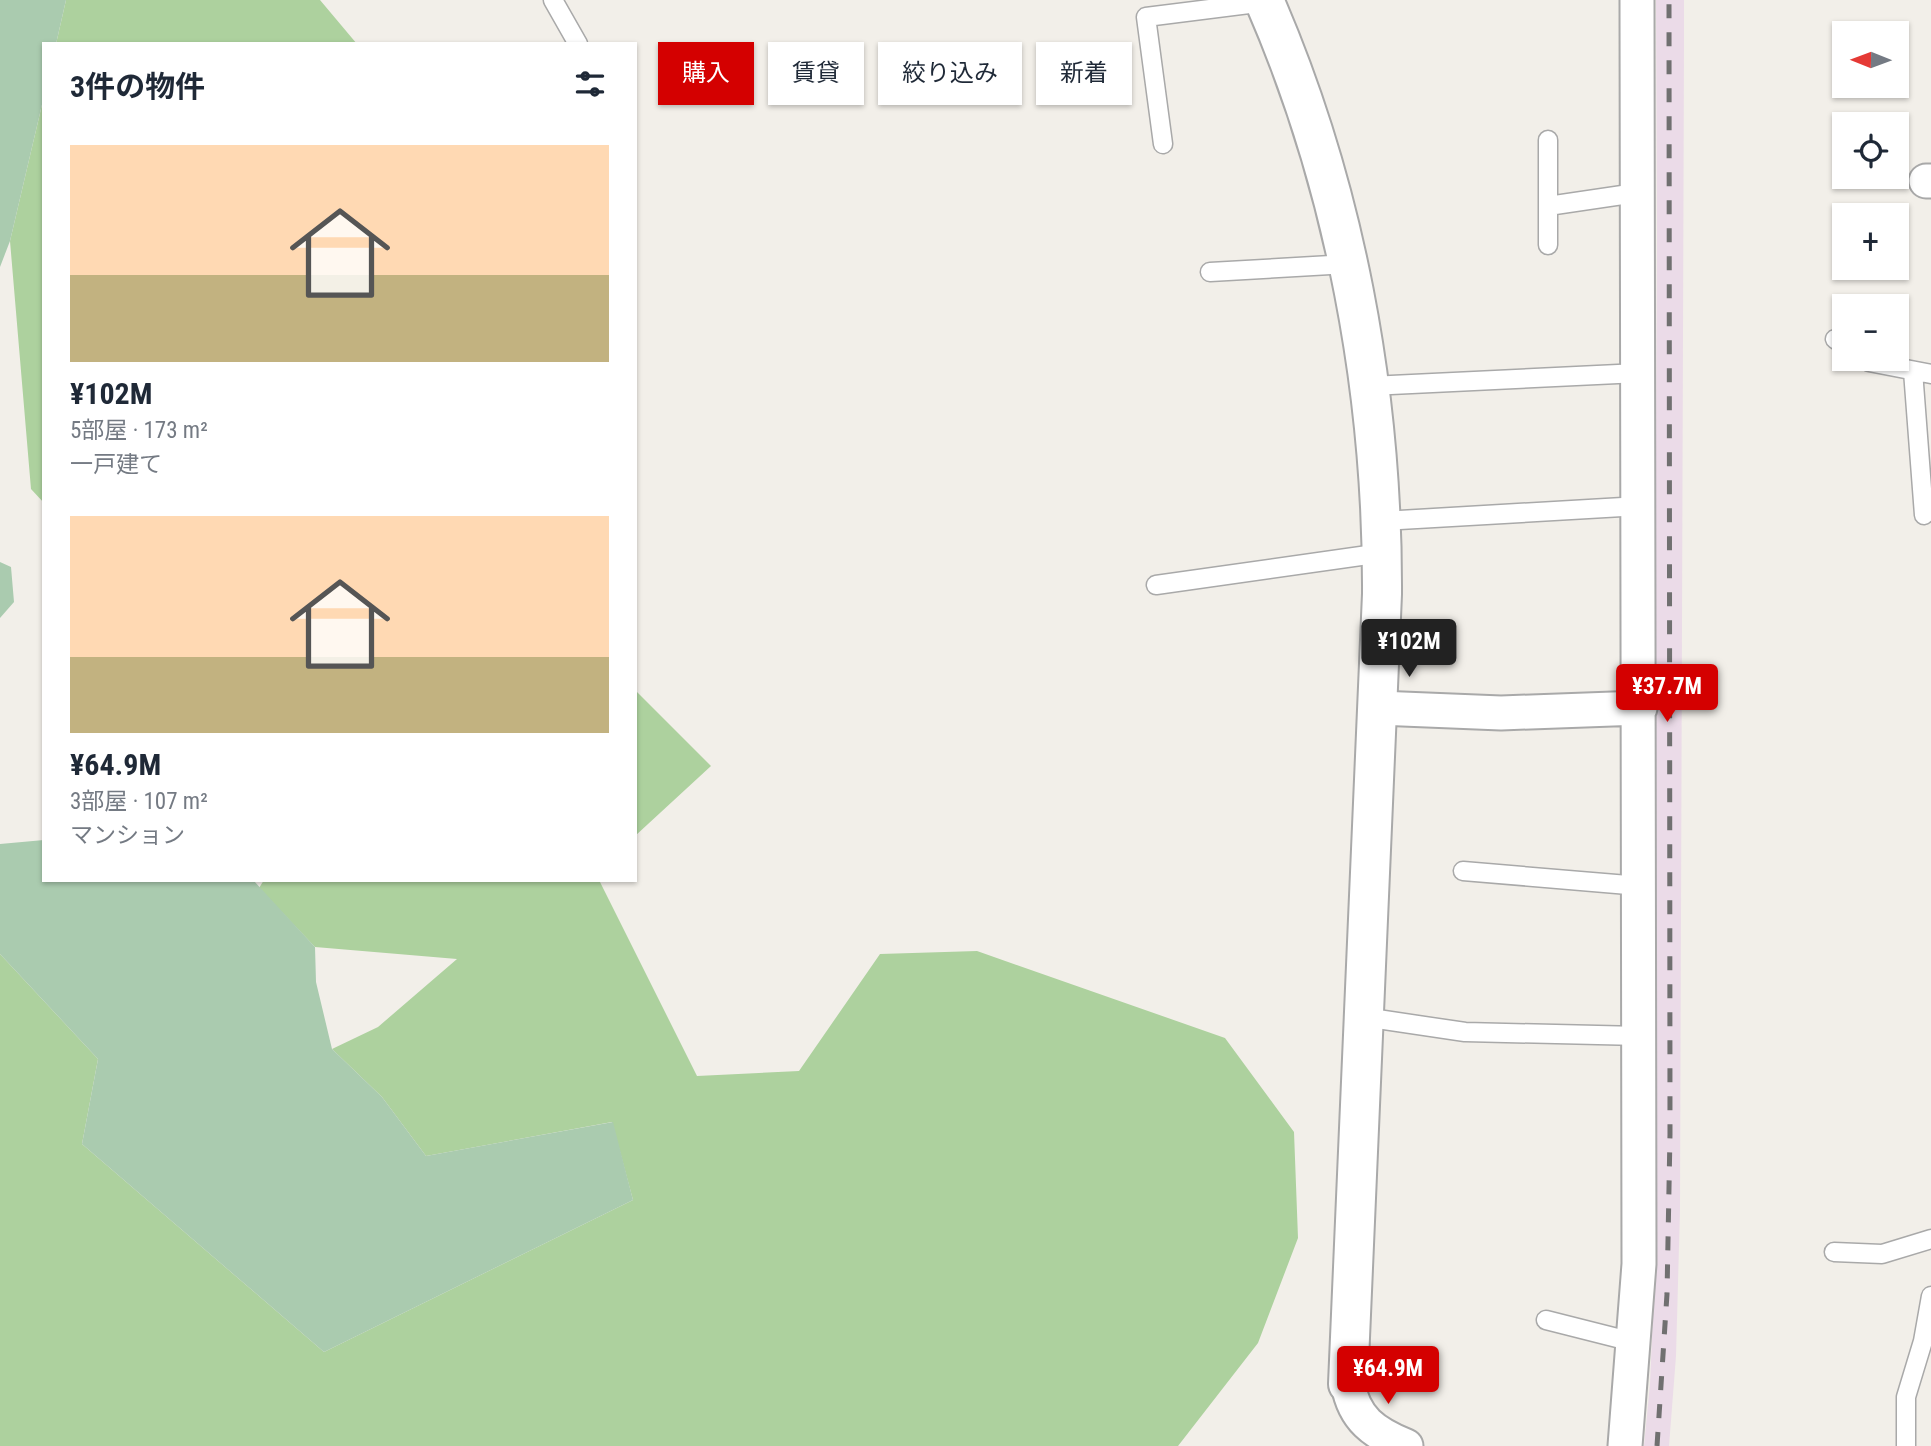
<!DOCTYPE html>
<html lang="ja">
<head>
<meta charset="utf-8">
<style>
	body { margin:0; font-family:"Roboto Condensed","Noto Sans JP",sans-serif; background:#f2f2f3; color:#1f2937; height:100vh; display:flex; flex-direction:column; font-size:26px; white-space:nowrap }
	* { box-sizing:border-box; margin:0 }
	p { font-size:23px; color:#747a83 }
	.icon { flex:none; width:38px; height:38px; fill:none; stroke:currentColor; stroke-width:2; stroke-linecap:round; stroke-linejoin:round }
	.map { position:relative; flex:1; overflow:hidden }
	.drawer { position:absolute; left:42px; top:42px; width:595px; height:840px; display:flex; flex-direction:column; background:#fff; border-radius:0px; box-shadow:0 2px 5px #0004 }
	.drawer>* { flex:none }
	.guide { position:absolute; left:658px; top:42px; width:665px; height:63px; display:flex; gap:14px }
	.needle { width:46px; rotate:271deg }
	.controls { position:absolute; left:1832px; top:21px; display:grid; gap:14px }
	.controls a { display:grid; place-items:center; width:77px; height:77px; border-radius:0px; background:#fff; box-shadow:0 2px 5px #0004; font-size:35px }
	.price { position:absolute; translate:-50% -60px; padding:0 16px; border-radius:7px; background:#d40000; color:#fff; font-size:23px; line-height:46px; filter:drop-shadow(0 2px 4px #0008) }
	.price::after { content:''; position:absolute; left:50%; top:42px; width:21px; height:16px; margin-left:-10px; background:inherit; clip-path:polygon(0 0,100% 0,50% 100%) }
	.price.current { background:#222; color:#fff }
	ul { padding:0; list-style:none }
	li { display:grid; align-content:center; gap:14px; height:371px; padding:0 28px }
	li span { display:grid; place-items:center; height:217px; border-radius:0px; color:#555 }
	li>.icon { margin-inline-start:auto }
	span .icon { width:126px; height:126px; fill:#fffc; stroke-width:1 }
	li b { font-size:30px }
	h2 { display:flex; justify-content:space-between; align-items:center; height:84px; padding:0 28px; font-size:30px }
	.tag { padding:0 24px; border-radius:0px; background:#fff; box-shadow:0 2px 5px #0004; font-size:24px; line-height:63px }
	.tag.current { background:#d40000; color:#fff }
	.map>svg:first-child { display:block }
	.industrial { fill:#ebdbe8 }
	.forest { fill:#add19e }
	.cemetery { fill:#aacbaf }
	.lines { fill:none; stroke-linecap:round; stroke-linejoin:round }
	.service-casing { stroke:#a9a9a9; stroke-width:21 }
	.minor-casing { stroke:#a9a9a9; stroke-width:37 }
	.tertiary-casing { stroke:#a9a9a9; stroke-width:42 }
	.service { stroke:#fff; stroke-width:18 }
	.minor { stroke:#fff; stroke-width:33 }
	.tertiary { stroke:#fff; stroke-width:38 }
	.rail { stroke:#707070; stroke-width:5; stroke-dasharray:14 14; stroke-linecap:butt }
</style>
</head>
<body>
<div class="map">
<svg width="1931" height="1446" viewBox="0 0 1931 1446">
	<rect width="100%" height="100%" fill="#f2efe9"/>
	<path class="industrial" d="M1656,0H1684V44L1680,1210L1676,1356L1669,1446H1644L1650,1384L1655,1264V648L1657,236Z"/>
	<path class="forest" d="M66,0H320L357,44H56Z
		M44,96V503L31,489L10,241Z
		M635,690L711,766L635,836Z
		M264,880H599L697,1076L799,1071L880,954L977,951L1225,1038L1294,1132L1298,1238L1258,1343L1178,1446H0V954L98,1059L82,1144L324,1352L633,1200L612,1122L426,1156L382,1097L332,1049L378,1027L457,959L315,947L259,888Z"/>
	<path class="cemetery" d="M0,0H66L56,44H44V96L10,241L0,267Z
		M0,562L11,567L14,602L0,618Z
		M44,840V880H253L315,947L316,982L332,1049L382,1097L426,1156L613,1122L633,1200L324,1352L82,1144L98,1059L0,954V844Z"/>
	<g class="lines">
		<g class="service-casing">
			<path id="service" d="M553,0L578,44
				M1548,140V206L1636,193
				M1163,144L1146,17L1265,2
				M1548,206V245
				M1210,272L1348,264
				M1835,339L1844,345
				M1864,359L1869,362L1931,374
				M1913,371L1924,515
				M1370,386L1639,373
				M1382,521L1640,506
				M1156,585L1382,553
				M1463,871L1640,886
				M1364,1017L1465,1032L1640,1036
				M1834,1252L1882,1254L1931,1239
				M1546,1320L1633,1342
				M1906,1446V1397L1923,1341L1931,1296"/>
		</g>
		<g class="minor-casing">
			<path id="minor" d="M1926,181H1931
				M1378,708L1501,713L1640,708
				M1348,1384C1354,1419 1374,1433 1406,1446
				M1625,1446L1639,1264L1637,0"/>
		</g>
		<g class="tertiary-casing">
			<path id="tertiary" d="M1264,0C1345,186 1383,392 1382,594L1348,1384"/>
		</g>
		<use href="#service" class="service"/>
		<use href="#minor" class="minor"/>
		<use href="#tertiary" class="tertiary"/>
		<path class="rail" d="M1657,1446L1667,1294L1670,1134L1669,0"/>
	</g>
</svg>
<div class="controls">
<a><svg class="needle" viewBox="-14 -14 28 28"><path d="M0-13l5 13h-10z" fill="#e53935"/><path d="M0 13l5-13h-10z" fill="#747a83"/></svg></a>
<a><svg class="icon" aria-label="locate" viewBox="0 0 24 24"><circle cx="12" cy="12" r="6"/><path d="M12 2v4M12 18v4M2 12h4M18 12h4"/></svg></a>
<a>+</a>
<a>−</a>
</div>
<b class="price current" style="left:1409px;top:679px">¥102M</b>
<b class="price" style="left:1667px;top:724px">¥37.7M</b>
<b class="price" style="left:1388px;top:1406px">¥64.9M</b>
<div class="guide">
<a class="tag current">購入</a>
<a class="tag">賃貸</a>
<a class="tag">絞り込み</a>
<a class="tag">新着</a>
</div>
<section class="drawer">
<h2>3件の物件<svg class="icon" aria-label="filters" viewBox="0 0 24 24"><path d="M4 7h16M4 17h16"/><circle cx="9" cy="7" r="2"/><circle cx="15" cy="17" r="2"/></svg></h2>
<ul>
<li><span style="background:linear-gradient(#ffd9b3 60%,#c2b280 0)"><svg class="icon" aria-label="home" viewBox="0 0 24 24"><path d="M3 11l9-7 9 7M6 9v11h12V9"/></svg></span><div><b>¥102M</b><p>5部屋 · 173 m²</p><p>一戸建て</p></div></li>
<li><span style="background:linear-gradient(#ffd9b3 65%,#c2b280 0)"><svg class="icon" aria-label="home" viewBox="0 0 24 24"><path d="M3 11l9-7 9 7M6 9v11h12V9"/></svg></span><div><b>¥64.9M</b><p>3部屋 · 107 m²</p><p>マンション</p></div></li>
</ul>
</section>
</div>
</body>
</html>
